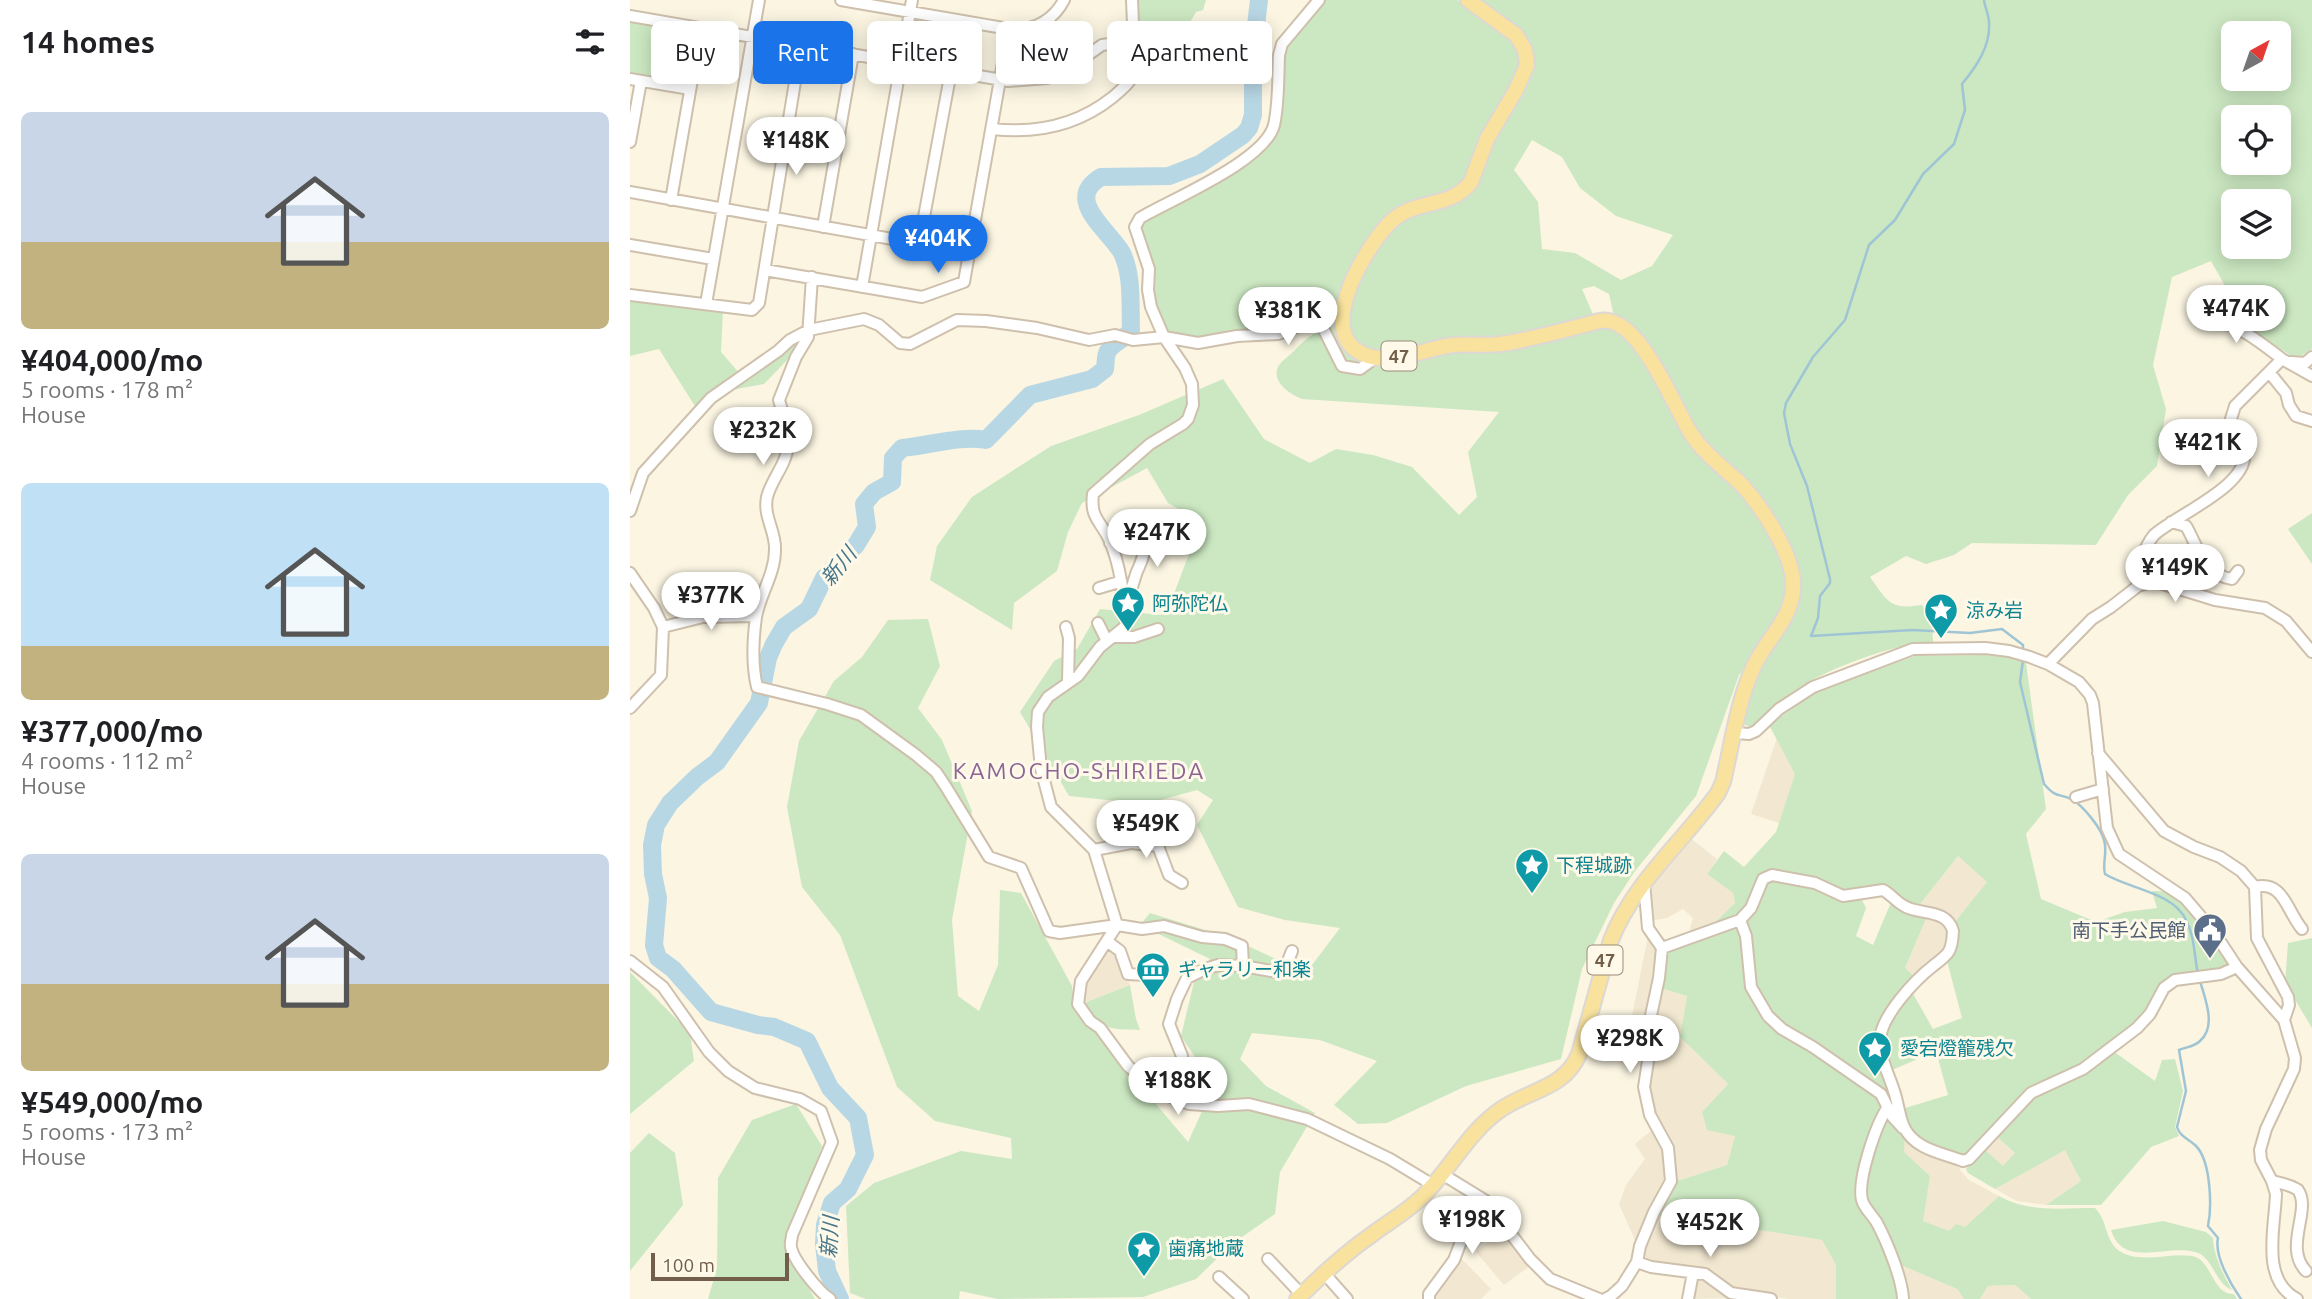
<!DOCTYPE html>
<html lang="en">
<head>
<meta charset="utf-8">
<style>
	body { margin:0; font-family:Ubuntu,"Noto Sans JP",sans-serif; background:#f6f6f6; color:#202124; height:100vh; display:flex; flex-direction:column; font-size:26px; white-space:nowrap }
	* { box-sizing:border-box; margin:0 }
	p { font-size:23px; color:#757577 }
	.icon { flex:none; width:38px; height:38px; fill:none; stroke:currentColor; stroke-width:2; stroke-linecap:round; stroke-linejoin:round }
	.map { position:relative; flex:1; overflow:hidden }
	.sheet { display:flex; flex-direction:column; background:#fff; width:630px }
	.sheet>* { flex:none }
	.guide { position:absolute; left:21px; top:21px; width:665px; height:63px; display:flex; gap:14px }
	.needle { width:46px; rotate:40deg }
	.fabs { position:absolute; left:1591px; top:21px; display:grid; gap:14px }
	.fabs a { display:grid; place-items:center; width:70px; height:70px; border-radius:10px; background:#fff; box-shadow:0 4px 18px #0003; font-size:35px }
	.scale { position:absolute; left:21px; bottom:18px; width:138px; box-sizing:border-box; padding-left:7px; border:4px solid #725e4a; border-top:0; font-size:19px; line-height:24px; white-space:nowrap; color:#725e4a; -webkit-text-stroke:5px #fef9e8; paint-order:stroke }
	.price { position:absolute; translate:-50% -60px; padding:0 16px; border-radius:24px; background:#fff; color:#222; font-size:23px; line-height:46px; filter:drop-shadow(0 2px 4px #0008) }
	.price::after { content:''; position:absolute; left:50%; top:42px; width:21px; height:16px; margin-left:-10px; background:inherit; clip-path:polygon(0 0,100% 0,50% 100%) }
	.price.on { background:#1a73e8; color:#fff }
	ul { padding:0; list-style:none }
	li { display:grid; align-content:center; gap:14px; height:371px; padding:0 21px }
	li span { display:grid; place-items:center; height:217px; border-radius:10px; color:#555 }
	li>.icon { margin-inline-start:auto }
	span .icon { width:126px; height:126px; fill:#fffc; stroke-width:1 }
	li b { font-size:30px }
	h2 { display:flex; justify-content:space-between; align-items:center; height:84px; padding:0 21px; font-size:30px }
	.chip { padding:0 24px; border-radius:10px; background:#fff; box-shadow:0 4px 18px #0003; font-size:24px; line-height:63px }
	.chip.on { background:#1a73e8; color:#fff }
	main { display:flex; flex:1; min-height:0 }
	.map>svg:first-child { display:block }
	.residential { fill:#f2e8d1 }
	.green { fill:#cce8c2; fill-rule:evenodd }
	.lines { fill:none; stroke-linecap:round; stroke-linejoin:round }
	.stream { stroke:#9fc5d5; stroke-width:2.5 }
	.river { stroke:#b8d7e4; stroke-width:18 }
	.minor-casing { stroke:#cec0ad; stroke-width:14 }
	.major-casing { stroke:#ddd8d4; stroke-width:18 }
	.minor { stroke:#fff; stroke-width:10 }
	.major { stroke:#f8e29d; stroke-width:14 }
	.labels { text-anchor:middle; dominant-baseline:central; stroke-width:6; stroke-linejoin:round; paint-order:stroke }
	.shield { fill:#fef9e8; stroke:#9c8c79; stroke-width:2 }
	.shield-label { font-size:18px; font-weight:bold; fill:#725e4a }
	.culture-label { font-size:19px; fill:#0d838f; stroke:#fef9e8; text-anchor:start }
	.service-label { font-size:19px; fill:#4e5e75; stroke:#fef9e8; text-anchor:end }
	.water-label { font-size:21px; font-style:italic; fill:#48778b; stroke:#fef9e8 }
	.quarter-label { font-size:23px; letter-spacing:2px; fill:#8c6595; stroke:#fef9e8 }
</style>
</head>
<body>
<main>
<section class="sheet">
<h2>14 homes<svg class="icon" aria-label="filters" viewBox="0 0 24 24"><path d="M4 7h16M4 17h16"/><circle cx="9" cy="7" r="2"/><circle cx="15" cy="17" r="2"/></svg></h2>
<ul>
<li><span style="background:linear-gradient(#c9d6e8 60%,#c2b280 0)"><svg class="icon" aria-label="home" viewBox="0 0 24 24"><path d="M3 11l9-7 9 7M6 9v11h12V9"/></svg></span><div><b>¥404,000/mo</b><p>5 rooms · 178 m²</p><p>House</p></div></li>
<li><span style="background:linear-gradient(#bfe0f5 75%,#c2b280 0)"><svg class="icon" aria-label="home" viewBox="0 0 24 24"><path d="M3 11l9-7 9 7M6 9v11h12V9"/></svg></span><div><b>¥377,000/mo</b><p>4 rooms · 112 m²</p><p>House</p></div></li>
<li><span style="background:linear-gradient(#c9d6e8 60%,#c2b280 0)"><svg class="icon" aria-label="home" viewBox="0 0 24 24"><path d="M3 11l9-7 9 7M6 9v11h12V9"/></svg></span><div><b>¥549,000/mo</b><p>5 rooms · 173 m²</p><p>House</p></div></li>
</ul>
</section>
<div class="map">
<svg width="1682" height="1299" viewBox="0 0 1682 1299">
	<rect width="100%" height="100%" fill="#fbf5e2"/>
	<path class="residential" d="M1147,738L1166,774L1149,823L1121,814Z
		M1059,837L1087,859L1077,874L1103,893L1105,903L1085,922L1058,936L1063,918L1053,909L1037,918L1020,921L1019,886Z
		M1328,856L1358,882L1324,923L1287,908Z
		M1298,914L1319,926L1316,952L1287,979L1275,968Z
		M1018,936L1030,949L1017,1028L1001,1021Z
		M478,946L485,949L500,985L454,1003L453,983Z
		M1030,988L1057,996L1050,1037L1098,1084L1072,1112L1105,1136L1097,1165L1044,1182L1018,1100L1023,1020Z
		M1023,1129L1035,1148L1039,1181L1007,1245L989,1204L996,1185L1015,1159L1005,1144Z
		M1275,1134L1329,1164L1330,1170L1339,1180L1369,1196L1335,1228L1319,1232L1292,1221L1300,1176L1273,1152Z
		M1365,1135L1386,1154L1373,1167L1353,1148Z
		M1435,1149L1451,1181L1416,1205L1387,1201L1365,1189Z
		M1027,1213L1093,1244L1110,1227L1192,1240L1206,1265V1299H1159L1107,1292L1082,1274L1014,1260L1012,1257Z
		M875,1228L901,1265L874,1285L846,1252Z
		M828,1255L861,1289L851,1299H801Z
		M1266,1263L1327,1289L1334,1299H1276Z
		M1066,1277H1074L1106,1298L1060,1299Z
		M1385,1285L1401,1299H1350L1358,1286Z"/>
	<path class="green" d="M505,0H576L573,10L566,12L559,24L563,45L573,56L579,68L576,74C547,79 530,60 507,44Z
		M691,0H827C855,11 890,36 891,68L832,183L809,196L791,198L763,210L746,231L707,303C703,321 712,357 735,361C747,363 765,358 778,356C844,350 909,335 975,324L993,333L1037,394L1125,508L1153,562L1158,587L1152,612L1113,671L1109,675L1066,796L1005,871L984,903L952,969L931,1059L836,1086L757,1123L728,1124L704,1105L747,1061L690,1040L622,1033L610,1059L636,1086L685,1113L650,1172L645,1214L602,1244L566,1279L513,1297L368,1299L330,1291L329,1299H236L220,1293L216,1206L244,1183L331,1151L382,1159L381,1138L305,1121L267,1087L210,935L172,887L157,807L169,741L204,681L232,657L258,620L298,619L310,666L288,708L312,740L342,811L322,920L328,996L349,1011L368,965L370,890L391,893L442,986L445,1008L558,1142L580,1094L571,1066L551,1036L564,982L580,959L510,925L520,913L601,938L676,973L710,928L655,920L608,907L567,825L583,800L567,790L516,804L439,796L390,712L424,661L447,649L470,609L531,615L542,599L571,522L538,503L517,468L452,503L438,532L427,571L384,603L382,630L300,580L307,546L342,497L421,446L509,415L593,379L634,439L680,463L706,449L743,455L782,467L829,515L847,497L838,452L869,412L672,399C661,395 641,382 648,367C651,361 659,356 664,351C672,343 679,335 690,331L692,324L569,341L537,336L524,306L508,224L638,143L655,46Z
		M851,0H1682V349L1666,359L1619,328L1581,261L1542,277L1523,365L1536,409L1527,466L1498,495L1466,545L1342,543L1324,555L1296,564L1276,556L1240,577C1258,602 1260,610 1292,605L1302,619L1303,642C1263,644 1198,668 1164,691C1149,702 1136,715 1123,728L1113,724L1123,681L1129,667L1167,608L1169,588L1166,564L1072,442L983,312L979,294L964,286L952,289L965,319L868,341L751,352L736,350L725,342L717,321L720,298L748,245L773,219L823,203L900,78L903,68L892,33ZM1603,33H1648V79H1603ZM1603,117H1648V163H1603ZM902,140L932,157L950,188L986,216L1043,235L1022,266L991,280L945,253L912,249L908,202L884,170ZM1603,201H1648V247H1603Z
		M0,20L63,32L65,39L58,80L54,83L0,76Z
		M0,299L93,309L91,352L111,375L68,411L29,349L0,356Z
		M172,337L165,352L134,384L96,391Z
		M1682,513V564L1658,529Z
		M1355,655L1377,657L1396,663L1416,809L1396,834L1411,899L1466,922L1495,912L1527,908L1522,891C1527,891 1534,891 1539,892C1561,899 1588,946 1600,965L1598,969L1544,978L1518,1012L1452,1067L1406,1087L1333,1158L1302,1148L1278,1129L1272,1109L1318,1095L1306,1051L1260,1071C1250,1027 1254,1027 1282,992L1303,1029L1332,1018L1317,961L1324,923L1357,882L1328,856L1287,908L1277,904L1258,889L1220,893L1142,873L1109,918L1072,930L1085,922L1105,903L1103,893L1077,874L1094,851L1114,867L1146,832L1165,774L1139,725L1186,692L1285,656Z
		M1138,879L1230,896L1236,908L1226,936L1243,945L1262,900L1298,914L1275,968L1287,979L1250,1027L1269,1121L1256,1098L1153,1027L1126,993L1113,920Z
		M1109,926L1113,937L1121,995L1182,1049L1249,1096L1253,1104L1228,1198L1246,1228L1269,1289V1299H1206V1265L1192,1240L1110,1227L1093,1244H1066L1027,1213L1044,1182L1097,1165L1105,1136L1077,1130L1072,1112L1098,1084L1050,1037L1057,996L1030,988L1036,951Z
		M1682,938V1028L1655,983L1658,943Z
		M0,972L60,1033L64,1061L0,1114Z
		M500,985L506,1019L510,1030C480,1029 471,1031 454,1003Z
		M1483,1051L1525,1081L1532,1060L1545,1059L1553,1091L1545,1127L1549,1136L1521,1147L1471,1205H1416L1451,1181L1435,1150L1365,1189L1338,1173L1336,1169L1353,1148L1373,1166L1385,1153L1365,1135L1398,1100Z
		M166,1104L192,1146L158,1241L161,1258L185,1299H78L87,1268L88,1178L122,1120Z
		M1255,1116L1275,1134L1274,1152L1300,1176L1293,1221L1319,1231L1326,1224L1335,1227L1369,1196C1399,1213 1432,1208 1465,1208C1477,1219 1475,1240 1488,1250C1509,1265 1539,1252 1562,1256C1582,1259 1582,1295 1604,1294L1607,1299H1401L1385,1285L1358,1286L1350,1299H1334L1327,1289L1266,1263L1235,1201L1239,1163Z
		M19,1133L45,1153L53,1205L0,1271V1153Z
		M1533,1221L1576,1232L1583,1238C1584,1257 1593,1274 1602,1290C1585,1284 1583,1256 1565,1252C1537,1244 1493,1269 1481,1230Z"/>
	<g class="lines">
		<path class="stream" d="M1354,0C1355,8 1359,15 1359,22C1361,46 1346,67 1332,84L1335,110L1324,144L1293,174L1265,220L1239,245L1215,320L1183,357L1156,403L1154,413L1160,444L1177,486L1200,579V583L1190,596L1188,618L1181,636L1282,630L1340,633L1372,629L1393,645V650
			M1393,660L1390,682L1414,784C1428,800 1428,792 1443,800C1454,807 1471,828 1474,840C1478,851 1472,863 1475,874C1499,889 1543,892 1556,920C1565,937 1564,956 1568,974
			M1570,981C1575,999 1587,1026 1570,1041C1564,1047 1556,1047 1549,1050L1556,1091L1547,1127C1550,1137 1559,1139 1566,1146C1581,1161 1582,1207 1578,1226L1588,1238C1584,1256 1601,1285 1611,1299"/>
		<path class="river" d="M210,1299L197,1271L194,1244L195,1225L202,1203L218,1189L235,1155L228,1118L200,1088L177,1041L144,1027L128,1025L81,1012L43,969L28,958L24,945L28,898L23,874L22,845L26,825L40,803L67,777L87,762L129,703L138,658L144,644L154,627L179,609L194,578L226,545L237,527L234,504L244,492L262,482L263,458L272,448C298,446 331,435 356,440L400,395L462,379L475,369C476,363 475,356 478,351C483,342 495,340 501,330C500,306 503,276 492,253C479,230 433,200 471,177L539,176L570,164L613,135L619,128L623,115V51L629,0"/>
		<g class="minor-casing">
			<path id="minor" d="M211,0L385,30C407,29 424,19 434,0
				M0,16L378,81L417,78L438,69L472,45L503,41
				M0,79L60,89
				M362,129C406,134 448,125 483,97C491,90 501,82 505,72L502,0
				M0,142L11,81
				M0,192L340,253
				M41,200L71,28
				M193,227L223,54
				M289,244L321,71
				M0,245L83,259
				M135,270L292,297L334,282L379,29
				M182,277L178,337L166,357L149,400C155,422 164,440 153,463C148,474 140,485 137,497C133,517 146,531 145,550C145,574 130,594 126,617C123,639 122,666 127,687L197,704L231,715L286,755L306,772L316,787L359,857L391,868L419,931L430,933L487,925L512,929L534,926L572,937L595,939L612,946L613,966
				M232,287L282,0
				M0,295L122,310L129,303L171,45
				M76,304L129,0
				M1652,359L1682,376
				M1661,362L1675,363L1682,357
				M1639,372L1656,393L1659,405L1666,416L1682,421
				M0,511L13,473L81,398L148,351L160,340L179,330L234,319L249,325L270,343L280,344L327,320L356,321L407,328L459,340L485,335L503,340L534,337L568,343L607,336L648,334L683,320L692,326L712,366L730,369L745,358
				M1541,522L1556,526C1568,547 1574,575 1602,579L1608,571
				M480,543L498,530L501,518
				M0,573L24,608L33,627L31,675L0,708
				M1508,586C1507,569 1514,547 1524,535C1546,515 1620,485 1614,452C1612,442 1604,431 1600,422L1605,406L1652,359C1631,343 1611,326 1584,320
				M469,588L489,582
				M494,598C506,586 502,580 509,567C515,553 517,543 513,528
				M468,623L477,641
				M33,627L73,617L126,616
				M436,627L439,638L438,681
				M484,637H504L528,629
				M1418,664L1462,619L1481,607L1508,586L1523,581L1585,600L1635,608L1656,621L1682,652
				M1105,733L1119,734L1126,731L1149,709L1183,687L1283,649L1355,648L1379,651L1400,657L1418,664L1449,682L1460,695L1463,703L1477,828L1489,854L1555,898L1584,932L1607,967L1654,1020L1665,1058L1664,1069L1636,1129L1630,1150L1631,1160L1642,1181L1646,1194C1645,1227 1630,1280 1667,1299
				M1468,753L1534,831L1564,847L1590,857L1611,871L1625,887L1627,938L1658,997L1659,1005L1654,1020
				M1446,797L1473,789
				M527,825L524,831L528,846
				M464,850L501,843L528,846L539,875L552,883
				M1625,887C1654,880 1657,912 1672,929
				M1110,920L1116,936L1121,987L1138,1016L1152,1029L1183,1047L1251,1094L1262,1116L1273,1128
				M487,925L464,850L421,807L411,769L407,727L408,712L418,697L448,676L470,647L496,626C495,600 490,563 479,539C470,520 460,518 463,494L520,444L553,424L558,419L563,405L562,384L555,368L534,337L521,307L518,290L519,269L505,227L510,218C542,199 635,161 644,125C649,103 648,78 649,55L652,44L689,0
				M487,925L451,981L448,1004L460,1021L470,1028L498,1066L527,1091L559,1104L588,1106L619,1104L677,1119L760,1159L803,1185
				M477,941L490,951L498,974L515,975
				M1032,948L1110,920L1121,908L1133,879L1142,875L1185,883L1213,896L1253,890C1261,894 1267,903 1276,907C1292,915 1317,909 1323,931C1322,952 1319,954 1303,966C1285,980 1252,1015 1250,1039C1249,1056 1259,1075 1264,1091C1268,1102 1269,1116 1274,1127C1285,1150 1313,1153 1333,1161L1339,1159L1401,1093L1453,1069L1507,1028L1520,1014L1534,988L1545,980L1591,974L1607,967
				M0,961L33,987L79,1052L98,1071L125,1088L170,1099L191,1111L202,1142L162,1235C162,1239 160,1243 161,1247C163,1260 189,1292 200,1299
				M559,1104L552,1056L539,1024L547,999L557,978L575,969L588,965L613,966L653,973L662,951
				M1258,1107C1246,1124 1227,1180 1232,1200C1234,1208 1243,1216 1247,1223C1257,1242 1272,1278 1273,1299
				M812,1174L856,1201L900,1259L920,1279L969,1299
				M1642,1181C1651,1183 1661,1185 1668,1190C1682,1210 1653,1247 1676,1271
				M638,1259L672,1295
				M1007,1262L1021,1267L1075,1274L1101,1293L1141,1299
				M694,1273L717,1299
				M589,1277L613,1299
				M799,1299V1294L824,1260L838,1223L856,1201
				M975,1299L981,1296L992,1286L1007,1262L1010,1246L1024,1212L1041,1181L1038,1148L1020,1115L1014,1087L1018,1061L1020,1020L1029,978L1032,948L1018,928L1014,882
				M1058,1299L1063,1273"/>
		</g>
		<g class="major-casing">
			<path id="major" d="M667,1299C690,1277 714,1254 740,1236C757,1223 775,1213 791,1198C821,1169 838,1131 873,1108C900,1090 935,1088 949,1054L981,940C1004,882 1052,843 1088,793L1093,782C1102,744 1107,704 1123,668C1135,640 1161,621 1163,589C1166,558 1132,507 1112,485C1094,468 1073,453 1060,432C1043,405 1009,314 970,321C937,329 904,339 871,344C853,346 835,343 817,346C793,350 763,364 738,356C682,338 732,255 754,229C783,194 816,213 841,182L857,139L886,90L897,65L895,50L886,35L838,0"/>
		</g>
		<use href="#minor" class="minor"/>
		<use href="#major" class="major"/>
	</g>
	<defs>
		<g id="sight-pin" transform="scale(1.75)"><path d="M0 17L-7.5 6A9.5 9.5 0 1 1 7.5 6Z" fill="#0f9aa8" stroke="#fef9e8"/><path d="M0-6L1.8-2.2L6-1.7L2.9 1.2L3.7 5.4L0 3.3L-3.7 5.4L-2.9 1.2L-6-1.7L-1.8-2.2Z" fill="#fff"/></g>
		<g id="civic-pin" transform="scale(1.75)"><path d="M0 17L-7.5 6A9.5 9.5 0 1 1 7.5 6Z" fill="#5c6f8a" stroke="#fef9e8"/><path d="M-.6-6.5H3V-4.5H.6V-3L4-1V1h2V6H-6V1h2V-1L-.6-3ZM-1.2 2.5V6h2.4V2.5Z" fill="#fff"/></g>
		<g id="museum-pin" transform="scale(1.75)"><path d="M0 17L-7.5 6A9.5 9.5 0 1 1 7.5 6Z" fill="#0f9aa8" stroke="#fef9e8"/><path d="M0-6L6-3V-2H-6V-3ZM-5-1h2V3h-2ZM-1-1h2V3h-2ZM3-1h2V3H3ZM-6 4H6V6H-6Z" fill="#fff"/></g>
	</defs>
	<g fill-rule="evenodd">
		<use href="#sight-pin" x="498" y="603"/>
		<use href="#sight-pin" x="1311" y="610"/>
		<use href="#sight-pin" x="902" y="865"/>
		<use href="#civic-pin" x="1580" y="930"/>
		<use href="#museum-pin" x="523" y="969"/>
		<use href="#sight-pin" x="1245" y="1048"/>
		<use href="#sight-pin" x="514" y="1248"/>
	</g>
	<g class="labels">
		<g class="shield">
			<rect x="751.5" y="341.5" width="35" height="29" rx="5"/>
			<rect x="957.5" y="945.5" width="35" height="29" rx="5"/>
		</g>
		<g class="shield-label">
			<text x="769" y="356">47</text>
			<text x="975" y="960">47</text>
		</g>
		<g class="culture-label">
			<text x="522" y="603">阿弥陀仏</text>
			<text x="1336" y="610">涼み岩</text>
			<text x="926" y="865">下程城跡</text>
			<text x="548" y="969">ギャラリー和楽</text>
			<text x="1270" y="1048">愛宕燈籠残欠</text>
			<text x="538" y="1248">歯痛地蔵</text>
		</g>
		<g class="service-label">
			<text x="1556" y="930">南下手公民館</text>
		</g>
		<g class="water-label">
			<text transform="translate(208 566) rotate(-51)">新川</text>
			<text transform="translate(199 1237) rotate(-86)">新川</text>
		</g>
		<g class="quarter-label">
			<text x="449" y="770">KAMOCHO-SHIRIEDA</text>
		</g>
	</g>
</svg>
<div class="fabs">
<a><svg class="needle" viewBox="-14 -14 28 28"><path d="M0-13l5 13h-10z" fill="#e53935"/><path d="M0 13l5-13h-10z" fill="#757577"/></svg></a>
<a><svg class="icon" aria-label="locate" viewBox="0 0 24 24"><circle cx="12" cy="12" r="6"/><path d="M12 2v4M12 18v4M2 12h4M18 12h4"/></svg></a>
<a><svg class="icon" aria-label="layers" viewBox="0 0 24 24"><path d="M12 4l9 5-9 5-9-5zM3 14l9 5 9-5"/></svg></a>
</div>
<div class="scale">100 m</div>
<b class="price" style="left:166px;top:177px">¥148K</b>
<b class="price on" style="left:308px;top:275px">¥404K</b>
<b class="price" style="left:1606px;top:345px">¥474K</b>
<b class="price" style="left:658px;top:347px">¥381K</b>
<b class="price" style="left:133px;top:467px">¥232K</b>
<b class="price" style="left:1578px;top:479px">¥421K</b>
<b class="price" style="left:527px;top:569px">¥247K</b>
<b class="price" style="left:1545px;top:604px">¥149K</b>
<b class="price" style="left:81px;top:632px">¥377K</b>
<b class="price" style="left:516px;top:860px">¥549K</b>
<b class="price" style="left:1000px;top:1075px">¥298K</b>
<b class="price" style="left:548px;top:1117px">¥188K</b>
<b class="price" style="left:842px;top:1256px">¥198K</b>
<b class="price" style="left:1080px;top:1259px">¥452K</b>
<div class="guide">
<a class="chip">Buy</a>
<a class="chip on">Rent</a>
<a class="chip">Filters</a>
<a class="chip">New</a>
<a class="chip">Apartment</a>
</div>
</div>
</main>
</body>
</html>
